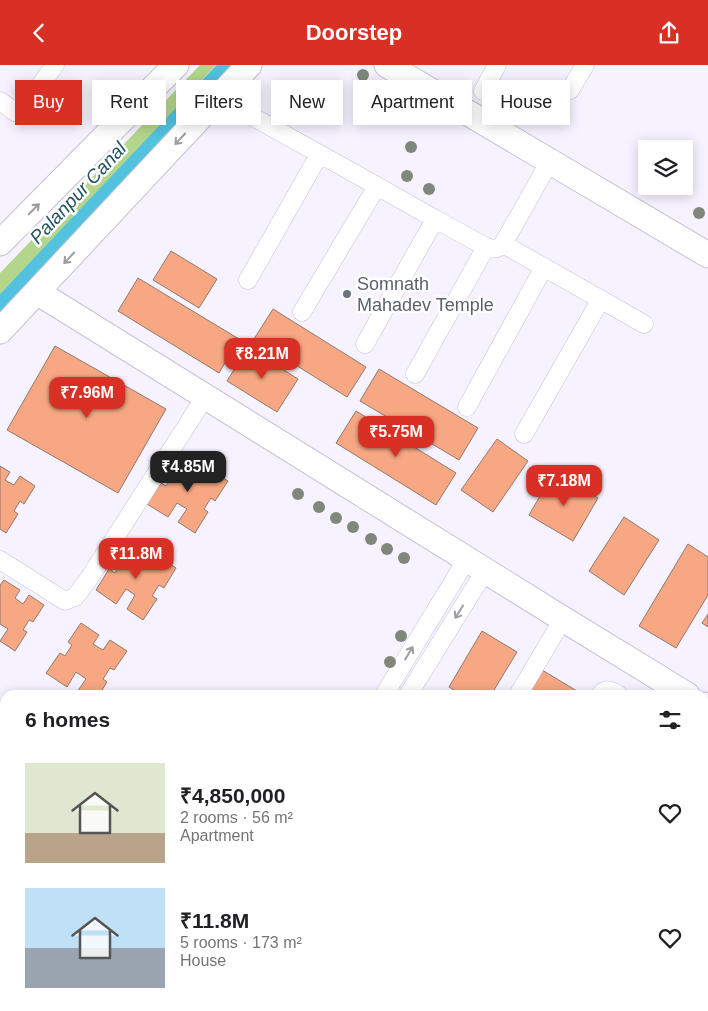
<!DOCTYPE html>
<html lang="en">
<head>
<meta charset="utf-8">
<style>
	body { margin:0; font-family:Arial,sans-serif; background:#f2f2f2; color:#202124; height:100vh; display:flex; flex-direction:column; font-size:19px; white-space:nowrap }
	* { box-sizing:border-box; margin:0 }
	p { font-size:16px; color:#757577 }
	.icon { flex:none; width:28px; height:28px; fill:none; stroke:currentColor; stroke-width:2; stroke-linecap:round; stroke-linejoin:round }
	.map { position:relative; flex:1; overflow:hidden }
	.details { position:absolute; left:0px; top:625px; width:709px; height:321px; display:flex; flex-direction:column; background:#fff; border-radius:15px 15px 0 0; box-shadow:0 2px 12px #0003 }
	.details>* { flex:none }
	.banner { position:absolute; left:15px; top:15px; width:679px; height:45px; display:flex; gap:10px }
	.tools { position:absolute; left:638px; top:75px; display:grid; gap:10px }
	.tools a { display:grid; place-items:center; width:55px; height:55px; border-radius:0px; background:#fff; box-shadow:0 2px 12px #0003; font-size:25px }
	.price { position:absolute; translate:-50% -42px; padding:0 11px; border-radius:10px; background:#d93025; color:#fff; font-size:16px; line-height:32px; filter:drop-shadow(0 1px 2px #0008) }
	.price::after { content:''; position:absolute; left:50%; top:30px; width:15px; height:11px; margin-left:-8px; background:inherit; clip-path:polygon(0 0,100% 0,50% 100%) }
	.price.on { background:#222; color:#fff }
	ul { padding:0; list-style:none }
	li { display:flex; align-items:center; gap:15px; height:125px; padding:0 25px }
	li span { display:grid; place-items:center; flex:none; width:140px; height:100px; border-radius:0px; color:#555 }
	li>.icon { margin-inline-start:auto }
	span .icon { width:60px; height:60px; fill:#fffc; stroke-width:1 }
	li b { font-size:21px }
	h2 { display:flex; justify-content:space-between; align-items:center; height:60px; padding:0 25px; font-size:21px }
	.pill { padding:0 18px; border-radius:0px; background:#fff; box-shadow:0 2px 12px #0003; font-size:18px; line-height:45px }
	.pill.on { background:#d93025; color:#fff }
	header { display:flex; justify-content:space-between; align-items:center; height:65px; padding:0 25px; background:#d93025; color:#fff; font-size:22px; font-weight:600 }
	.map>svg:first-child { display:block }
	.green { fill:#b4d68b }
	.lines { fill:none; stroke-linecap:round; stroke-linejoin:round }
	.canal { stroke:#52c2df; stroke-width:18 }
	.building { fill:#f7a782; stroke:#8e7a71 }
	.street-casing { stroke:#c7c1d5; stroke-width:19 }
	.secondary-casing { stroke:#c7c1d5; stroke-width:27 }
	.street { stroke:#fff; stroke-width:18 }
	.secondary { stroke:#fff; stroke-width:25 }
	.tree { fill:#82877c }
	.oneway { stroke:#9e9ca1 }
	.worship-dot { fill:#6b7280; stroke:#fff; stroke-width:2 }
	.labels { text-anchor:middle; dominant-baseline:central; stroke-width:5; stroke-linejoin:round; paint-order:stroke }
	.worship-label { font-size:18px; fill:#5b616d; stroke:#fff; text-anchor:start }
	.water-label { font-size:19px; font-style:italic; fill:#255461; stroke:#fff }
</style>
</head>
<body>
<header><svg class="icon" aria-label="back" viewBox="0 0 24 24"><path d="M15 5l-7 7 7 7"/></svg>Doorstep<svg class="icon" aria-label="share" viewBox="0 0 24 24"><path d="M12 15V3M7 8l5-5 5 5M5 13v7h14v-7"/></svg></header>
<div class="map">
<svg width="708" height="946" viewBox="0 0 708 946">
	<rect width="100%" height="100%" fill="#f6f2ff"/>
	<path class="green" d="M200,0H216L157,64L0,229V208Z"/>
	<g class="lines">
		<path class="canal" d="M0,242L229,0"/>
	</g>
	<path class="building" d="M171,186L217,214L199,243L153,215Z
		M138,213L239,274L219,308L118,246Z
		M273,244L366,302L347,332L254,274Z
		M55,281L166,344L118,428L7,365Z
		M248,282L298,314L277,347L227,316Z
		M379,304L478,363L459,395L360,336Z
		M356,346L456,408L436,440L336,378Z
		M497,374L528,396L493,447L461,425Z
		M182,388L200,400L194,409L204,415L210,405L228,416L215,436L211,433L204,444L208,447L195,468L178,457L187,444L177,438L168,452L147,439L161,418L166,421L174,410L169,408Z
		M0,401L10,407L5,415L14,420L20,411L35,421L24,439L20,436L14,446L18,449L6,468L0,464Z
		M554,407L598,433L573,476L529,450Z
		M624,452L659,475L624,530L589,506Z
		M130,475L149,487L143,496L152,502L159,492L176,503L164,523L159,520L152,531L157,534L143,555L127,544L135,530L126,524L116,539L96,525L109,504L115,508L122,497L118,494Z
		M688,479L708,492V530L676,583L639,561Z
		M4,515L20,525L15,533L23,539L29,530L44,540L33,557L29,555L23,565L27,567L15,586L0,576L8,564L0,559V520Z
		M708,549V562L702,558Z
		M81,558L99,570L93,579L103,585L110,575L127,586L114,605L110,603L103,614L107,617L99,630H82L77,627L86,614L76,607L67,622L46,608L60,588L65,591L72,580L68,577Z
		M482,566L517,587L491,630H462L449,622Z
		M542,605L577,626L575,630H527Z
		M704,684L708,687V710L704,711Z
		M708,738V760L704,757V741Z
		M704,772L708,775V786L704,790Z
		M708,805V846L704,843V815Z
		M704,847L708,849V876L706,874L704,878Z
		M397,941H421L428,946H394Z
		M518,941H545L553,946H522Z
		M600,941H625L622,946H607Z
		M655,941H692L691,946H651Z"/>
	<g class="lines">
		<g class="street-casing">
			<path id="street" d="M570,25L585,0
				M483,26L497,0
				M219,33L377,121L302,247
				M0,36L15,47L20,46L25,41L55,0
				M377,121L435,154
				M503,179L644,259
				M248,215L319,90
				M365,279L435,154L486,182C494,184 497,185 503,179L550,96
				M415,309L486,182
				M467,342L544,202
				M524,369L601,234
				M0,495L65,536L75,532L88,515L205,332
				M384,630L467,494
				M408,630L485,506
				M518,630L563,554
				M600,630C606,622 612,626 619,630
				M704,680L708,683
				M704,720L708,713
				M704,768L708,770
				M704,799L708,792
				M704,910L708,903
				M446,941L454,946
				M552,941L560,946
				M597,941L605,946
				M191,946L194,941
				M213,946L216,941
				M391,946L394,941
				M503,946L506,941
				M627,946L630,941
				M698,946L701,941"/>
		</g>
		<g class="secondary-casing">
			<path id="secondary" d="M387,0L708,190
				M0,178L176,0
				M37,227L563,554L687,630
				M0,266L249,0
				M704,640L708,643"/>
		</g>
		<use href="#street" class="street"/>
		<use href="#secondary" class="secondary"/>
	</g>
	<g class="tree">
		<circle cx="363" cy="10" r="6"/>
		<circle cx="390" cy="25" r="6"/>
		<circle cx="420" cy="46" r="6"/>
		<circle cx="411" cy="82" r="6"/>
		<circle cx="407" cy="111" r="6"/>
		<circle cx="429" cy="124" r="6"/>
		<circle cx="699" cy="148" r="6"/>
		<circle cx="298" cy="429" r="6"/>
		<circle cx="319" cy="442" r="6"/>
		<circle cx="336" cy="453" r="6"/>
		<circle cx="353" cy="462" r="6"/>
		<circle cx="371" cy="474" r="6"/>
		<circle cx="387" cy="484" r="6"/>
		<circle cx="404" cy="493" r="6"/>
		<circle cx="401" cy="571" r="6"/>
		<circle cx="390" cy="597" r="6"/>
	</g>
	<defs><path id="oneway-shaft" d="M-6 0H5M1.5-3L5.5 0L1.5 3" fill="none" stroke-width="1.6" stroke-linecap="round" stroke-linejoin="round" transform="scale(1.25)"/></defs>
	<g class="oneway">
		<use href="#oneway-shaft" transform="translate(180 74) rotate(133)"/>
		<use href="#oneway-shaft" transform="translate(34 144) rotate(-45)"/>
		<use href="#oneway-shaft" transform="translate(69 193) rotate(133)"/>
		<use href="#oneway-shaft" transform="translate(459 547) rotate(122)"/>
		<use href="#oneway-shaft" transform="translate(409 588) rotate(-59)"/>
	</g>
	<circle class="worship-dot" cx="347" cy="229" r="5"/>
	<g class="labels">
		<g class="worship-label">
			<text x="357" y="219">Somnath<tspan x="357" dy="21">Mahadev Temple</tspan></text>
		</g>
		<g class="water-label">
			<text transform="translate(78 128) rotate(-47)">Palanpur Canal</text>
		</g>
	</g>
</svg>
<div class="tools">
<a><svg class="icon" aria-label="layers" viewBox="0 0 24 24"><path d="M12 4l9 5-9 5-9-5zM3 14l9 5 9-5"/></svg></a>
</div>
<b class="price" style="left:262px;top:315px">₹8.21M</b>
<b class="price" style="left:87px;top:354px">₹7.96M</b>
<b class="price" style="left:396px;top:393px">₹5.75M</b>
<b class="price on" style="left:188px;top:428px">₹4.85M</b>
<b class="price" style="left:564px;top:442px">₹7.18M</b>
<b class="price" style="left:136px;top:515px">₹11.8M</b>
<div class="banner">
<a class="pill on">Buy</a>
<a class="pill">Rent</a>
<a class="pill">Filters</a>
<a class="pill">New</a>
<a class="pill">Apartment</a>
<a class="pill">House</a>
</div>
<section class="details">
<h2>6 homes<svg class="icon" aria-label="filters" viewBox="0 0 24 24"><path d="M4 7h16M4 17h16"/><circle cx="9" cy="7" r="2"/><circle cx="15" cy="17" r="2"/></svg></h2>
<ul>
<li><span style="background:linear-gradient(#dfe7d0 70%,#b9a48a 0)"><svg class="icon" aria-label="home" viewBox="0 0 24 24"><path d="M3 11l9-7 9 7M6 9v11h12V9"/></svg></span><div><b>₹4,850,000</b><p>2 rooms · 56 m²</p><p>Apartment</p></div><svg class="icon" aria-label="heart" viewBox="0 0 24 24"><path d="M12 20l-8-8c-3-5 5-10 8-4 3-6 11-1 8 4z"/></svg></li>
<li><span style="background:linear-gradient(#bfe0f5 60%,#9aa5b1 0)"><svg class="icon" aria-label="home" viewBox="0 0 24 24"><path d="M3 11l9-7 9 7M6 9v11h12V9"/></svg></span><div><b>₹11.8M</b><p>5 rooms · 173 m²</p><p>House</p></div><svg class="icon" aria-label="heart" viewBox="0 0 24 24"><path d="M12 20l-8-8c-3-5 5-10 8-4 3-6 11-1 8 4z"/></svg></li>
</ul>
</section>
</div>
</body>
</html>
